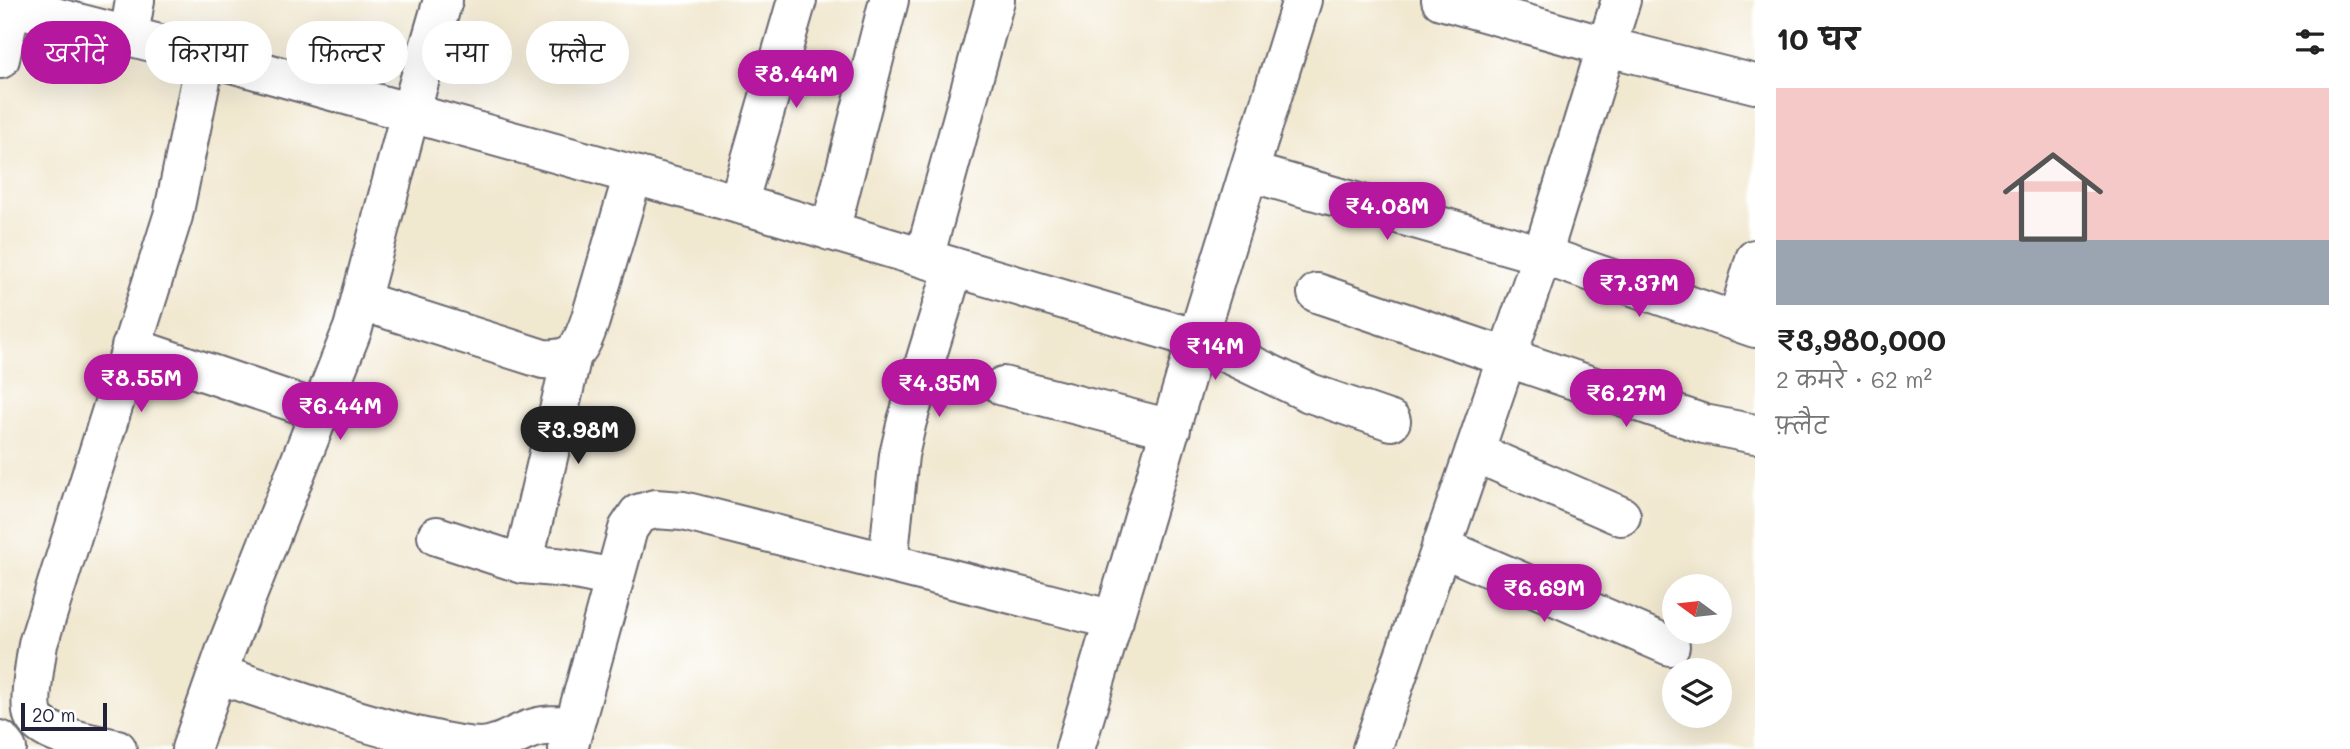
<!DOCTYPE html>
<html lang="hi">
<head>
<meta charset="utf-8">
<style>
	body { margin:0; font-family:Mali,"Playpen Sans Deva",sans-serif; background:#f2f2f2; color:#222; height:100vh; display:flex; flex-direction:column; font-size:26px; white-space:nowrap }
	* { box-sizing:border-box; margin:0 }
	p { font-size:23px; color:#767676 }
	.icon { flex:none; width:38px; height:38px; fill:none; stroke:currentColor; stroke-width:2; stroke-linecap:round; stroke-linejoin:round }
	.map { position:relative; flex:1; overflow:hidden }
	.panel { display:flex; flex-direction:column; background:#fff; width:595px }
	.panel>* { flex:none }
	.guide { position:absolute; left:21px; top:21px; width:665px; height:63px; display:flex; gap:14px }
	.needle { width:46px; rotate:285deg }
	.buttons { position:absolute; left:1662px; top:574px; display:grid; gap:14px }
	.buttons a { display:grid; place-items:center; width:70px; height:70px; border-radius:50%; background:#fff; box-shadow:0 7px 28px #0002; font-size:35px }
	.scale { position:absolute; left:21px; bottom:18px; width:86px; box-sizing:border-box; padding-left:7px; border:4px solid #22223b; border-top:0; font-size:19px; line-height:24px; white-space:nowrap; color:#22223b; -webkit-text-stroke:5px #fff; paint-order:stroke }
	.price { position:absolute; translate:-50% -60px; padding:0 16px; border-radius:24px; background:#b5179e; color:#fff; font-size:23px; line-height:46px; filter:drop-shadow(0 2px 4px #0008) }
	.price::after { content:''; position:absolute; left:50%; top:42px; width:21px; height:16px; margin-left:-10px; background:inherit; clip-path:polygon(0 0,100% 0,50% 100%) }
	.price.active { background:#222; color:#fff }
	ul { padding:0; list-style:none }
	li { display:grid; align-content:center; gap:14px; height:371px; padding:0 21px }
	li span { display:grid; place-items:center; height:217px; border-radius:0px; color:#555 }
	li>.icon { margin-inline-start:auto }
	span .icon { width:126px; height:126px; fill:#fffc; stroke-width:1 }
	li b { font-size:30px }
	h2 { display:flex; justify-content:space-between; align-items:center; height:84px; padding:0 21px; font-size:30px }
	.pill { padding:0 24px; border-radius:32px; background:#fff; box-shadow:0 7px 28px #0002; font-size:24px; line-height:63px }
	.pill.active { background:#b5179e; color:#fff }
	main { display:flex; flex:1; min-height:0 }
	.map>svg:first-child { display:block }
	.lines { fill:none; stroke-linecap:round; stroke-linejoin:round }
	.minor-casing { stroke:#6a676f; stroke-width:42 }
	.minor { stroke:#fff; stroke-width:38 }
</style>
</head>
<body>
<main>
<div class="map">
<svg width="1755" height="749" viewBox="0 0 1755 749">
	<rect width="100%" height="100%" fill="#fff"/>
	<filter id="ink" filterUnits="userSpaceOnUse"><feTurbulence type="fractalNoise" baseFrequency=".0143" numOctaves="2"/><feDisplacementMap in="SourceGraphic" scale="14" xChannelSelector="R" yChannelSelector="G"/><feConvolveMatrix kernelMatrix="1 2 1 2 8 2 1 2 1" color-interpolation-filters="sRGB"/></filter>
	<filter id="wash" filterUnits="userSpaceOnUse"><feTurbulence type="fractalNoise" baseFrequency=".00686" numOctaves="4" result="noise"/><feDisplacementMap in="SourceGraphic" scale="28" xChannelSelector="R" yChannelSelector="G"/><feGaussianBlur stdDeviation="1.57" result="paint"/><feColorMatrix in="noise" values="0 0 0 0 0 0 0 0 0 0 0 0 0 0 0 0 0 1.4 0 .05"/><feComposite in="paint" operator="in"/></filter>
	<g filter="url(#wash)">
		<rect width="100%" height="100%" fill="#f1e8d0"/>
	</g>
	<g filter="url(#ink)">
		<g class="lines">
			<g class="minor-casing">
				<path id="minor" d="M1441,0L1608,47L1755,84
					M0,3L206,56L771,213L1197,339L1310,393L1391,421
					M129,36L135,0
					M0,59L11,6
					M1249,172L1542,255L1755,328
					M738,204L797,0
					M830,231L889,0
					M924,258L995,0
					M1317,293L1704,424L1755,434
					M361,301L543,359C575,361 580,349 590,321L633,175
					M1737,321L1755,259
					M131,347L320,411
					M1003,386L1171,429
					M1474,452L1621,516
					M437,536L523,564L565,568L614,578
					M1441,547L1670,646
					M888,563L899,455L907,421L954,267
					M523,564L572,355
					M217,674C282,695 346,719 412,735C435,740 458,747 481,747C501,746 513,735 531,729C544,724 559,725 573,725
					M0,740L7,749
					M117,749C96,744 41,736 33,715C28,700 36,660 38,644L173,216L206,56
					M191,749L226,649L353,328L410,113L443,0
					M568,749L628,529L638,514L655,509L683,511L1114,620
					M1075,749L1197,339L1302,0
					M1372,749L1542,255L1621,0"/>
			</g>
			<use href="#minor" class="minor"/>
		</g>
	</g>
</svg>
<div class="buttons">
<a><svg class="needle" viewBox="-14 -14 28 28"><path d="M0-13l5 13h-10z" fill="#e53935"/><path d="M0 13l5-13h-10z" fill="#767676"/></svg></a>
<a><svg class="icon" aria-label="layers" viewBox="0 0 24 24"><path d="M12 4l9 5-9 5-9-5zM3 14l9 5 9-5"/></svg></a>
</div>
<div class="scale">20 m</div>
<b class="price" style="left:796px;top:110px">₹8.44M</b>
<b class="price" style="left:1387px;top:242px">₹4.08M</b>
<b class="price" style="left:1639px;top:319px">₹7.37M</b>
<b class="price" style="left:1215px;top:382px">₹14M</b>
<b class="price" style="left:141px;top:414px">₹8.55M</b>
<b class="price" style="left:939px;top:419px">₹4.35M</b>
<b class="price" style="left:1626px;top:429px">₹6.27M</b>
<b class="price" style="left:340px;top:442px">₹6.44M</b>
<b class="price active" style="left:578px;top:466px">₹3.98M</b>
<b class="price" style="left:1544px;top:624px">₹6.69M</b>
<div class="guide">
<a class="pill active">खरीदें</a>
<a class="pill">किराया</a>
<a class="pill">फ़िल्टर</a>
<a class="pill">नया</a>
<a class="pill">फ़्लैट</a>
</div>
</div>
<section class="panel">
<h2>10 घर<svg class="icon" aria-label="filters" viewBox="0 0 24 24"><path d="M4 7h16M4 17h16"/><circle cx="9" cy="7" r="2"/><circle cx="15" cy="17" r="2"/></svg></h2>
<ul>
<li><span style="background:linear-gradient(#f6c9c9 70%,#9aa5b1 0)"><svg class="icon" aria-label="home" viewBox="0 0 24 24"><path d="M3 11l9-7 9 7M6 9v11h12V9"/></svg></span><div><b>₹3,980,000</b><p>2 कमरे · 62 m²</p><p>फ़्लैट</p></div></li>
</ul>
</section>
</main>
</body>
</html>
